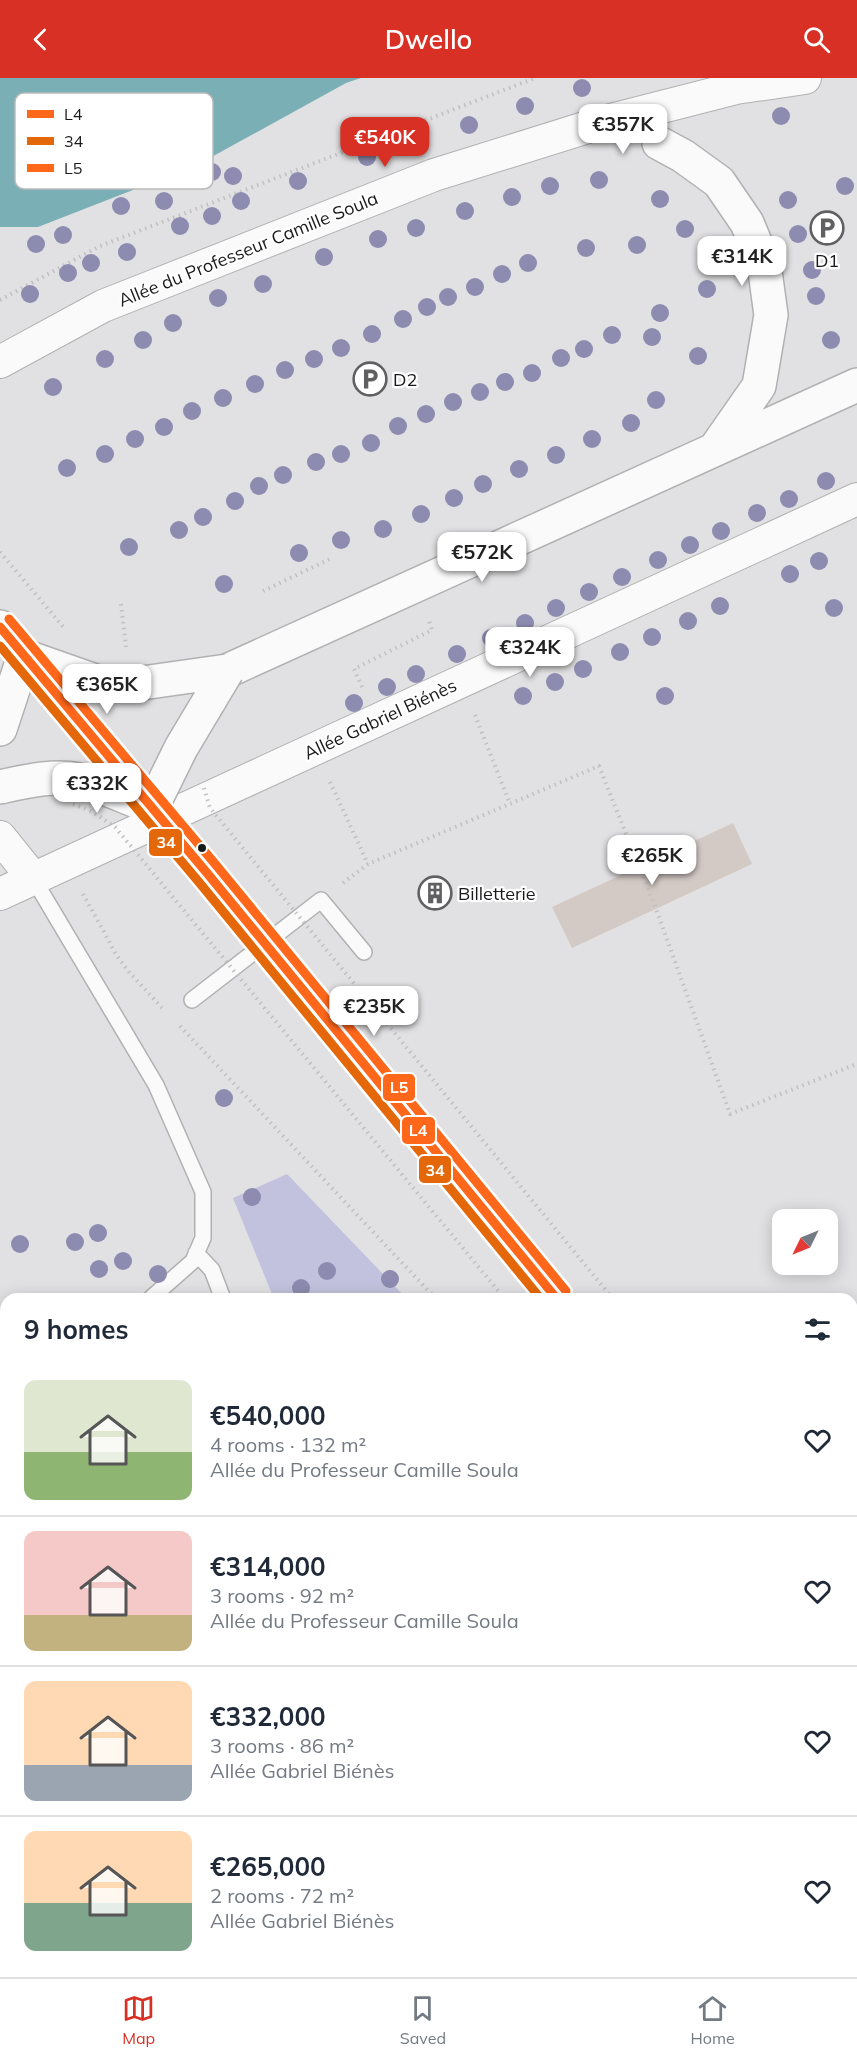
<!DOCTYPE html>
<html lang="en">
<head>
<meta charset="utf-8">
<style>
	body { margin:0; font-family:Mulish,sans-serif; background:#f2f2f3; color:#1f2937; height:100vh; display:flex; flex-direction:column; font-size:22px; white-space:nowrap }
	* { box-sizing:border-box; margin:0 }
	p { font-size:20px; color:#747a83 }
	.icon { flex:none; width:33px; height:33px; fill:none; stroke:currentColor; stroke-width:2; stroke-linecap:round; stroke-linejoin:round }
	.map { position:relative; flex:1; overflow:hidden }
	.panel { position:absolute; left:0px; top:1215px; width:858px; height:684px; display:flex; flex-direction:column; background:#fff; border-radius:18px 18px 0 0; box-shadow:0 3px 15px #0003 }
	.panel>* { flex:none }
	.needle { width:39px; rotate:227deg }
	.buttons { position:absolute; left:772px; top:1131px; display:grid; gap:12px }
	.buttons a { display:grid; place-items:center; width:66px; height:66px; border-radius:12px; background:#fff; box-shadow:0 3px 15px #0003; font-size:30px }
	.price { position:absolute; translate:-50% -51px; padding:0 14px; border-radius:12px; background:#fff; color:#222; font-size:20px; line-height:39px; filter:drop-shadow(0 2px 3px #0008) }
	.price::after { content:''; position:absolute; left:50%; top:36px; width:18px; height:14px; margin-left:-9px; background:inherit; clip-path:polygon(0 0,100% 0,50% 100%) }
	.price.current { background:#d93025; color:#fff }
	ul { padding:0; list-style:none }
	li { display:flex; align-items:center; gap:18px; height:150px; padding:0 24px }
	li+li { border-top:2px solid #e0e1e3 }
	li span { display:grid; place-items:center; flex:none; width:168px; height:120px; border-radius:12px; color:#555 }
	li>.icon { margin-inline-start:auto }
	span .icon { width:72px; height:72px; fill:#fffc; stroke-width:1 }
	li b { font-size:26px }
	h2 { display:flex; justify-content:space-between; align-items:center; height:72px; padding:0 24px; font-size:26px }
	header { display:flex; justify-content:space-between; align-items:center; height:78px; padding:0 24px; background:#d93025; color:#fff; font-size:27px; font-weight:600 }
	.tabs { display:flex; justify-content:space-around; align-items:center; height:84px; border-top:2px solid #e0e1e3; background:#fff; font-size:16px; color:#747a83 }
	.tabs a { display:grid; justify-items:center; gap:3px }
	.tabs .current { color:#d93025 }
	.map>svg:first-child { display:block }
	.green { fill:#c2c2de }
	.water { fill:#7bafb6 }
	.building { fill:#d4cac5 }
	.lines { fill:none; stroke-linecap:round; stroke-linejoin:round }
	.lane-casing { stroke:#b1b1b2; stroke-width:18 }
	.street-casing { stroke:#b1b1b2; stroke-width:34 }
	.secondary-casing { stroke:#b1b1b2; stroke-width:36 }
	.path { stroke:#c0c0c1; stroke-width:4; stroke-dasharray:1.5 4.5; stroke-linecap:butt }
	.lane { stroke:#fafafb; stroke-width:15 }
	.street { stroke:#fafafb; stroke-width:32 }
	.secondary { stroke:#fafafb; stroke-width:33 }
	.secondary-bridge-casing { stroke:#b1b1b2; stroke-width:36; stroke-linecap:butt }
	.path-bridge { stroke:#c0c0c1; stroke-width:4; stroke-dasharray:1.5 4.5; stroke-linecap:butt }
	.secondary-bridge { stroke:#fafafb; stroke-width:33 }
	.bus-1-casing { stroke:#fff; stroke-width:14 }
	.bus-2-casing { stroke:#fff; stroke-width:14 }
	.bus-3-casing { stroke:#fff; stroke-width:14 }
	.bus-1 { stroke:#ff671b; stroke-width:9 }
	.bus-2 { stroke:#e46809; stroke-width:9 }
	.bus-3 { stroke:#ff671b; stroke-width:9 }
	.tree { fill:#8d8baf }
	.bus-dot { fill:#1a1a1c; stroke:#fff; stroke-width:2 }
	.labels { text-anchor:middle; dominant-baseline:central; stroke-width:4.5; stroke-linejoin:round; paint-order:stroke }
	.street-label { font-size:18px; fill:#1a1a1c; stroke:#fff }
	.poi-label { font-size:18px; fill:#1a1a1c; stroke:#fff; text-anchor:start }
	.key { fill:#fff; stroke:#bababb; stroke-width:1.5 }
	.key-label { font-size:16px; fill:#1a1a1c }
	.line-badge { stroke:#fff; stroke-width:2 }
	.badge-label { font-size:16px; text-anchor:middle; font-weight:bold; fill:#fff }
</style>
</head>
<body>
<header><svg class="icon" aria-label="back" viewBox="0 0 24 24"><path d="M15 5l-7 7 7 7"/></svg>Dwello<svg class="icon" aria-label="search" viewBox="0 0 24 24"><circle cx="10" cy="10" r="6"/><path d="M15 15l6 6"/></svg></header>
<div class="map">
<svg width="857" height="1899" viewBox="0 0 857 1899">
	<rect width="100%" height="100%" fill="#e1e1e3"/>
	<path class="green" d="M287,1096L407,1221H274L233,1120Z
		M0,1468L6,1484V1512L0,1514L6,1531V1893H43L45,1899H0Z
		M243,1893H331L334,1899H228Z
		M586,1893H801L802,1897L797,1899H589Z"/>
	<path class="water" d="M0,0H361L346,5L197,87L38,149H0Z
		M0,1839L6,1854V1893H21L23,1899H0Z"/>
	<path class="building" d="M733,745L752,786L572,870L552,829Z"/>
	<g class="lines">
		<g class="lane-casing">
			<path id="lane" d="M33,800L156,1007L203,1114V1160L193,1183L150,1221
				M192,922L321,822L364,874
				M196,1175L212,1192L223,1221"/>
		</g>
		<g class="street-casing">
			<path id="street" d="M0,284L103,228L434,97L607,43L736,10L805,0
				M0,759L33,800
				M0,816L857,421"/>
		</g>
		<g class="secondary-casing">
			<path id="secondary" d="M659,65L683,78L719,104L747,145L764,186L771,237L759,308L715,371
				M0,549L152,729
				M227,593L857,307
				M0,651L24,578
				M0,709C27,703 56,696 83,703C105,709 127,720 149,728
				M852,1579L857,1585"/>
		</g>
		<path class="path" d="M0,222L100,168L535,0
			M0,474L65,551
			M263,513L330,481
			M121,526L126,569
			M362,609L354,591L432,552L429,542
			M475,637L510,726
			M330,704L368,786
			M343,805L368,786L599,688L656,831L730,1036L857,986
			M83,816L117,878L129,894L164,932
			M180,948L436,1221
			M852,1512L857,1518
			M852,1641L857,1647
			M852,1707L857,1713
			M466,1899L480,1893"/>
		<use href="#lane" class="lane"/>
		<use href="#street" class="street"/>
		<use href="#secondary" class="secondary"/>
		<g class="secondary-bridge-casing">
			<path id="secondary-bridge" d="M24,578L101,605L128,607L227,593
				M227,593L181,670L152,729L557,1221"/>
		</g>
		<path class="path-bridge" d="M204,710L210,730L613,1221
			M73,726L93,734L115,749L505,1221"/>
		<use href="#secondary-bridge" class="secondary-bridge"/>
		<g class="bus-1-casing">
			<path id="bus-1" d="M0,549L207,795L557,1221"/>
		</g>
		<g class="bus-2-casing">
			<path id="bus-2" d="M0,568L198,803L541,1221"/>
		</g>
		<g class="bus-3-casing">
			<path id="bus-3" d="M9,541L216,787L566,1213"/>
		</g>
		<use href="#bus-1" class="bus-1"/>
		<use href="#bus-2" class="bus-2"/>
		<use href="#bus-3" class="bus-3"/>
	</g>
	<g class="tree">
		<circle cx="582" cy="10" r="9"/>
		<circle cx="525" cy="28" r="9"/>
		<circle cx="781" cy="38" r="9"/>
		<circle cx="469" cy="47" r="9"/>
		<circle cx="415" cy="60" r="9"/>
		<circle cx="367" cy="79" r="9"/>
		<circle cx="212" cy="94" r="9"/>
		<circle cx="233" cy="98" r="9"/>
		<circle cx="599" cy="102" r="9"/>
		<circle cx="298" cy="103" r="9"/>
		<circle cx="550" cy="108" r="9"/>
		<circle cx="845" cy="108" r="9"/>
		<circle cx="512" cy="119" r="9"/>
		<circle cx="660" cy="121" r="9"/>
		<circle cx="788" cy="122" r="9"/>
		<circle cx="164" cy="123" r="9"/>
		<circle cx="241" cy="123" r="9"/>
		<circle cx="121" cy="128" r="9"/>
		<circle cx="465" cy="133" r="9"/>
		<circle cx="212" cy="138" r="9"/>
		<circle cx="180" cy="148" r="9"/>
		<circle cx="416" cy="150" r="9"/>
		<circle cx="685" cy="151" r="9"/>
		<circle cx="798" cy="156" r="9"/>
		<circle cx="63" cy="157" r="9"/>
		<circle cx="378" cy="161" r="9"/>
		<circle cx="36" cy="166" r="9"/>
		<circle cx="637" cy="167" r="9"/>
		<circle cx="586" cy="170" r="9"/>
		<circle cx="127" cy="174" r="9"/>
		<circle cx="324" cy="179" r="9"/>
		<circle cx="91" cy="185" r="9"/>
		<circle cx="528" cy="185" r="9"/>
		<circle cx="812" cy="192" r="9"/>
		<circle cx="68" cy="195" r="9"/>
		<circle cx="502" cy="196" r="9"/>
		<circle cx="263" cy="206" r="9"/>
		<circle cx="475" cy="209" r="9"/>
		<circle cx="707" cy="211" r="9"/>
		<circle cx="30" cy="216" r="9"/>
		<circle cx="816" cy="218" r="9"/>
		<circle cx="448" cy="219" r="9"/>
		<circle cx="218" cy="220" r="9"/>
		<circle cx="427" cy="229" r="9"/>
		<circle cx="660" cy="235" r="9"/>
		<circle cx="403" cy="241" r="9"/>
		<circle cx="173" cy="245" r="9"/>
		<circle cx="372" cy="256" r="9"/>
		<circle cx="612" cy="257" r="9"/>
		<circle cx="652" cy="259" r="9"/>
		<circle cx="143" cy="262" r="9"/>
		<circle cx="831" cy="262" r="9"/>
		<circle cx="341" cy="270" r="9"/>
		<circle cx="584" cy="271" r="9"/>
		<circle cx="698" cy="278" r="9"/>
		<circle cx="561" cy="280" r="9"/>
		<circle cx="105" cy="281" r="9"/>
		<circle cx="314" cy="281" r="9"/>
		<circle cx="285" cy="292" r="9"/>
		<circle cx="532" cy="295" r="9"/>
		<circle cx="505" cy="304" r="9"/>
		<circle cx="255" cy="306" r="9"/>
		<circle cx="53" cy="309" r="9"/>
		<circle cx="480" cy="314" r="9"/>
		<circle cx="223" cy="320" r="9"/>
		<circle cx="656" cy="322" r="9"/>
		<circle cx="453" cy="324" r="9"/>
		<circle cx="192" cy="333" r="9"/>
		<circle cx="426" cy="336" r="9"/>
		<circle cx="631" cy="345" r="9"/>
		<circle cx="398" cy="348" r="9"/>
		<circle cx="164" cy="349" r="9"/>
		<circle cx="135" cy="361" r="9"/>
		<circle cx="592" cy="361" r="9"/>
		<circle cx="371" cy="365" r="9"/>
		<circle cx="105" cy="376" r="9"/>
		<circle cx="341" cy="376" r="9"/>
		<circle cx="556" cy="377" r="9"/>
		<circle cx="316" cy="384" r="9"/>
		<circle cx="67" cy="390" r="9"/>
		<circle cx="519" cy="391" r="9"/>
		<circle cx="283" cy="397" r="9"/>
		<circle cx="826" cy="403" r="9"/>
		<circle cx="483" cy="406" r="9"/>
		<circle cx="259" cy="408" r="9"/>
		<circle cx="454" cy="420" r="9"/>
		<circle cx="789" cy="421" r="9"/>
		<circle cx="235" cy="423" r="9"/>
		<circle cx="757" cy="435" r="9"/>
		<circle cx="421" cy="436" r="9"/>
		<circle cx="203" cy="439" r="9"/>
		<circle cx="383" cy="451" r="9"/>
		<circle cx="179" cy="452" r="9"/>
		<circle cx="721" cy="453" r="9"/>
		<circle cx="341" cy="462" r="9"/>
		<circle cx="690" cy="467" r="9"/>
		<circle cx="129" cy="469" r="9"/>
		<circle cx="299" cy="475" r="9"/>
		<circle cx="658" cy="482" r="9"/>
		<circle cx="819" cy="483" r="9"/>
		<circle cx="790" cy="496" r="9"/>
		<circle cx="622" cy="499" r="9"/>
		<circle cx="224" cy="506" r="9"/>
		<circle cx="589" cy="514" r="9"/>
		<circle cx="720" cy="528" r="9"/>
		<circle cx="556" cy="530" r="9"/>
		<circle cx="834" cy="530" r="9"/>
		<circle cx="688" cy="543" r="9"/>
		<circle cx="525" cy="545" r="9"/>
		<circle cx="652" cy="559" r="9"/>
		<circle cx="491" cy="560" r="9"/>
		<circle cx="620" cy="574" r="9"/>
		<circle cx="457" cy="576" r="9"/>
		<circle cx="583" cy="591" r="9"/>
		<circle cx="416" cy="596" r="9"/>
		<circle cx="555" cy="604" r="9"/>
		<circle cx="387" cy="609" r="9"/>
		<circle cx="523" cy="618" r="9"/>
		<circle cx="665" cy="618" r="9"/>
		<circle cx="354" cy="625" r="9"/>
		<circle cx="224" cy="1020" r="9"/>
		<circle cx="252" cy="1119" r="9"/>
		<circle cx="98" cy="1155" r="9"/>
		<circle cx="75" cy="1164" r="9"/>
		<circle cx="20" cy="1166" r="9"/>
		<circle cx="123" cy="1183" r="9"/>
		<circle cx="99" cy="1191" r="9"/>
		<circle cx="327" cy="1193" r="9"/>
		<circle cx="158" cy="1196" r="9"/>
		<circle cx="390" cy="1201" r="9"/>
		<circle cx="301" cy="1210" r="9"/>
	</g>
	<defs>
		<g id="parking-ring" transform="scale(1.725)"><circle r="9.5" fill="#fff" stroke="#606062" stroke-width="1.5"/><path d="M-3.5-5.5H1a3.5 3.5 0 0 1 0 7H-1V5.5H-3.5ZM-1-3.4V-.6H.8a1.4 1.4 0 0 0 0-2.8Z" fill="#606062"/></g>
		<g id="building-ring" transform="scale(1.725)"><circle r="9.5" fill="#fff" stroke="#606062" stroke-width="1.5"/><path d="M-4-6H4V6H1V3H-1V6H-4ZM-2.5-4.3h1.7v1.8h-1.7ZM.8-4.3h1.7v1.8H.8ZM-2.5-1h1.7V.8h-1.7ZM.8-1h1.7V.8H.8Z" fill="#606062"/></g>
	</defs>
	<g fill-rule="evenodd">
		<use href="#parking-ring" x="827" y="150"/>
		<use href="#parking-ring" x="370" y="301"/>
		<use href="#building-ring" x="435" y="815"/>
	</g>
	<circle class="bus-dot" cx="202" cy="770" r="5"/>
	<g class="labels">
		<g class="street-label">
			<text transform="translate(248 171) rotate(-22)">Allée du Professeur Camille Soula</text>
			<text transform="translate(380 641) rotate(-25)">Allée Gabriel Biénès</text>
		</g>
		<g class="poi-label">
			<text x="827" y="182" text-anchor="middle">D1</text>
			<text x="393" y="301">D2</text>
			<text x="458" y="815">Billetterie</text>
		</g>
	</g>
	<rect x="15" y="15" width="198" height="96" rx="9" class="key"/>
	<rect x="27" y="32" width="27" height="8" fill="#ff671b"/>
	<rect x="27" y="59" width="27" height="8" fill="#e46809"/>
	<rect x="27" y="86" width="27" height="8" fill="#ff671b"/>
	<g class="key-label">
		<text x="64" y="42">L4</text>
		<text x="64" y="69">34</text>
		<text x="64" y="96">L5</text>
	</g>
	<g class="line-badge">
		<rect x="148" y="750" width="35" height="29" rx="6" fill="#e46809"/>
		<rect x="382" y="995" width="34" height="29" rx="6" fill="#ff671b"/>
		<rect x="401" y="1038" width="35" height="29" rx="6" fill="#ff671b"/>
		<rect x="418" y="1077" width="34" height="29" rx="6" fill="#e46809"/>
	</g>
	<g class="badge-label">
		<text x="166" y="770">34</text>
		<text x="399" y="1015">L5</text>
		<text x="418" y="1058">L4</text>
		<text x="435" y="1098">34</text>
	</g>
</svg>
<div class="buttons">
<a><svg class="needle" viewBox="-14 -14 28 28"><path d="M0-13l5 13h-10z" fill="#e53935"/><path d="M0 13l5-13h-10z" fill="#747a83"/></svg></a>
</div>
<b class="price" style="left:623px;top:77px">€357K</b>
<b class="price current" style="left:385px;top:90px">€540K</b>
<b class="price" style="left:742px;top:209px">€314K</b>
<b class="price" style="left:482px;top:505px">€572K</b>
<b class="price" style="left:530px;top:600px">€324K</b>
<b class="price" style="left:107px;top:637px">€365K</b>
<b class="price" style="left:97px;top:736px">€332K</b>
<b class="price" style="left:652px;top:808px">€265K</b>
<b class="price" style="left:374px;top:959px">€235K</b>
<section class="panel">
<h2>9 homes<svg class="icon" aria-label="filters" viewBox="0 0 24 24"><path d="M4 7h16M4 17h16"/><circle cx="9" cy="7" r="2"/><circle cx="15" cy="17" r="2"/></svg></h2>
<ul>
<li><span style="background:linear-gradient(#dfe7d0 60%,#8fb573 0)"><svg class="icon" aria-label="home" viewBox="0 0 24 24"><path d="M3 11l9-7 9 7M6 9v11h12V9"/></svg></span><div><b>€540,000</b><p>4 rooms · 132 m²</p><p>Allée du Professeur Camille Soula</p></div><svg class="icon" aria-label="heart" viewBox="0 0 24 24"><path d="M12 20l-8-8c-3-5 5-10 8-4 3-6 11-1 8 4z"/></svg></li>
<li><span style="background:linear-gradient(#f6c9c9 70%,#c2b280 0)"><svg class="icon" aria-label="home" viewBox="0 0 24 24"><path d="M3 11l9-7 9 7M6 9v11h12V9"/></svg></span><div><b>€314,000</b><p>3 rooms · 92 m²</p><p>Allée du Professeur Camille Soula</p></div><svg class="icon" aria-label="heart" viewBox="0 0 24 24"><path d="M12 20l-8-8c-3-5 5-10 8-4 3-6 11-1 8 4z"/></svg></li>
<li><span style="background:linear-gradient(#ffd9b3 70%,#9aa5b1 0)"><svg class="icon" aria-label="home" viewBox="0 0 24 24"><path d="M3 11l9-7 9 7M6 9v11h12V9"/></svg></span><div><b>€332,000</b><p>3 rooms · 86 m²</p><p>Allée Gabriel Biénès</p></div><svg class="icon" aria-label="heart" viewBox="0 0 24 24"><path d="M12 20l-8-8c-3-5 5-10 8-4 3-6 11-1 8 4z"/></svg></li>
<li><span style="background:linear-gradient(#ffd9b3 60%,#7fa58c 0)"><svg class="icon" aria-label="home" viewBox="0 0 24 24"><path d="M3 11l9-7 9 7M6 9v11h12V9"/></svg></span><div><b>€265,000</b><p>2 rooms · 72 m²</p><p>Allée Gabriel Biénès</p></div><svg class="icon" aria-label="heart" viewBox="0 0 24 24"><path d="M12 20l-8-8c-3-5 5-10 8-4 3-6 11-1 8 4z"/></svg></li>
</ul>
</section>
</div>
<nav class="tabs">
<a class="current"><svg class="icon" aria-label="map" viewBox="0 0 24 24"><path d="M3 6l6-2 6 2 6-2v14l-6 2-6-2-6 2zM9 4v14M15 6v14"/></svg>Map</a>
<a><svg class="icon" aria-label="saved" viewBox="0 0 24 24"><path d="M7 4h10v16l-5-4-5 4z"/></svg>Saved</a>
<a><svg class="icon" aria-label="home" viewBox="0 0 24 24"><path d="M3 11l9-7 9 7M6 9v11h12V9"/></svg>Home</a>
</nav>
</body>
</html>
